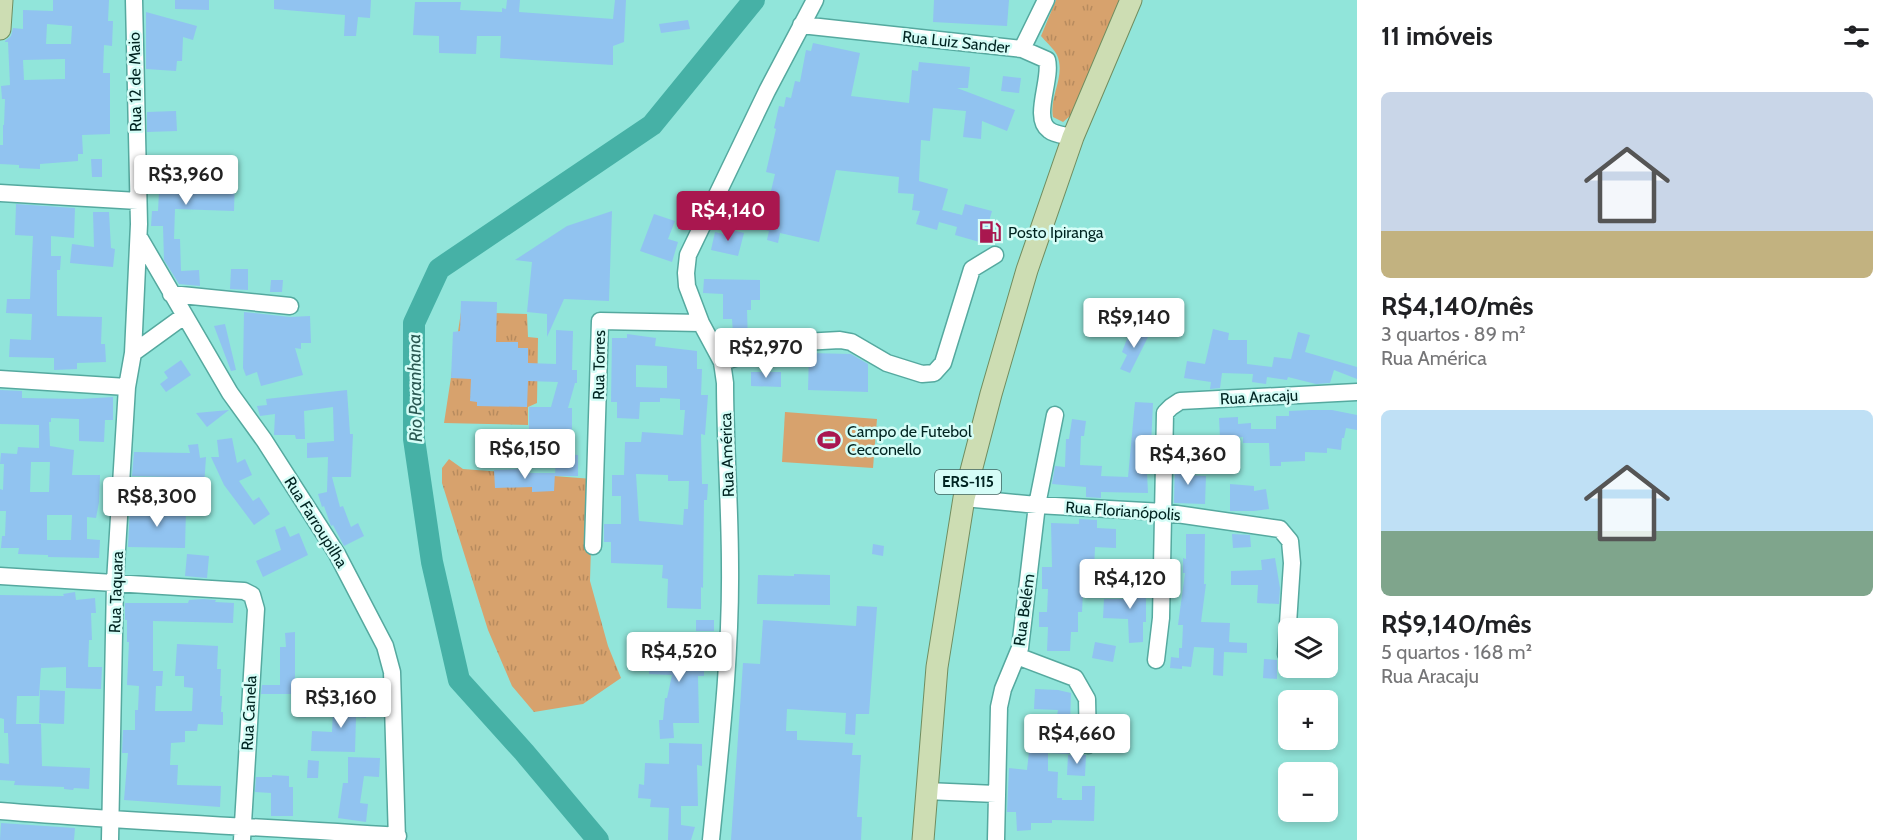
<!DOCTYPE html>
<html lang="pt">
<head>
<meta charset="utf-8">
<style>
	body { margin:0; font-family:Cabin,sans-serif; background:#f6f6f6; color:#202124; height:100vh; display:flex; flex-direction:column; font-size:22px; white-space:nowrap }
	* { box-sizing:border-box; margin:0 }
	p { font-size:20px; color:#757577 }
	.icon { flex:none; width:33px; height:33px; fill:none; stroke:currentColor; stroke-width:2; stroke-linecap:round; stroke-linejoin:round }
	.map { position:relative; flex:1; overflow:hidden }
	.details { display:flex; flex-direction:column; background:#fff; width:540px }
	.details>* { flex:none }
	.buttons { position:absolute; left:1278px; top:618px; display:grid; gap:12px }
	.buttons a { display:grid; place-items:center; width:60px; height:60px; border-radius:9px; background:#fff; box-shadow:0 3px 9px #0003; font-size:30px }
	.price { position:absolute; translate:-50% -51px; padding:0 14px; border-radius:6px; background:#fff; color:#222; font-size:20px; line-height:39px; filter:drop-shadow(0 2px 3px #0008) }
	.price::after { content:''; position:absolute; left:50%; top:36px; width:18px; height:14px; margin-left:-9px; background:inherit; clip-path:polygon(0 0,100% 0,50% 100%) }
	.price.current { background:#a9174f; color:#fff }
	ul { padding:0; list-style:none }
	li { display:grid; align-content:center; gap:12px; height:318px; padding:0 24px }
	li span { display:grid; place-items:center; height:186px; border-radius:9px; color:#555 }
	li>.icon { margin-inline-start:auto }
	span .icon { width:108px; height:108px; fill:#fffc; stroke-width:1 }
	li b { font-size:26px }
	h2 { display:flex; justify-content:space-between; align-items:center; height:72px; padding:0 24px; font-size:26px }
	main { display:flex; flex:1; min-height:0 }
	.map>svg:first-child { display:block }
	.grass { fill:url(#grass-tufts) }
	.pitch { fill:#d7a26d }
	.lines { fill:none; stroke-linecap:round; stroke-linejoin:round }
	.river { stroke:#46b1a6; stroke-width:22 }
	.building { fill:#91c3f0; fill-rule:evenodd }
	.minor-casing { stroke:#55a99f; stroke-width:19 }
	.major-casing { stroke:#708d5f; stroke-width:23 }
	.minor { stroke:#fff; stroke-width:16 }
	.major { stroke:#cdddb3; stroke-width:21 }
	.labels { text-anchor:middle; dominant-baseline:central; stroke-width:5; stroke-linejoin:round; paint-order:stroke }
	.shield { fill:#d5fdf7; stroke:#406561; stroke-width:1.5 }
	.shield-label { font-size:15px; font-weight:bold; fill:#002421 }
	.street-label { font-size:16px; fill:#002421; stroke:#d5fdf7 }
	.poi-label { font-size:16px; fill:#002421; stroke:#d5fdf7; text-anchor:start }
	.water-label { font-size:18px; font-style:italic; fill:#2a5852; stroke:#d5fdf7 }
</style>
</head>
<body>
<main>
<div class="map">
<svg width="1357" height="840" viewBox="0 0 1357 840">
	<defs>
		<pattern id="grass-tufts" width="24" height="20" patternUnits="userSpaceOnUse" patternTransform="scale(1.5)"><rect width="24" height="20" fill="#d7a26d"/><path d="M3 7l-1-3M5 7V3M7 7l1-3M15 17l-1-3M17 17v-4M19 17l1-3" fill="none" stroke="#b78b5e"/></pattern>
	</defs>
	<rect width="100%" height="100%" fill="#91e5da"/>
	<path class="grass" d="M1056,0H1121L1070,116L1063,122L1053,117C1049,96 1066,76 1057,55C1054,49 1046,42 1041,36Z
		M461,312L527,314L528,337L538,338L537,403L528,407V425L444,423Z
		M449,459L463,469L593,479L590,581L608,646L621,678L583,704L534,712L512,686L488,630L442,483V468Z"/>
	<path class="pitch" d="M785,412L877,419L873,468L782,462Z"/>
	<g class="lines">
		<path class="river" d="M598,840L524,752L459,680L432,562L414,439V323L439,269L652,125L754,0"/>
	</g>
	<path class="building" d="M53,0H109L108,21H113L112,46L104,45L103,73H110V134L82,135L83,154H78V161L40,164V169L19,168V165L0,164V145H3V125H4L5,99H2L1,86L10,85L8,42H5V41L11,36L13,28L23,29V10L53,11ZM47,24L72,26L71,44H46ZM65,59V79L24,80L23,60Z
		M175,0H209V10L175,9Z
		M274,0H371L370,18L358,17L356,36H344L345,15L274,9Z
		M507,0H520L519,12L613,19L615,0H626L624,42L613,46V65L500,58L501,36H477L476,54L439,53V36L413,35L415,2H461L460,10L502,12V8L506,9Z
		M934,0H1009L1007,26L933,22Z
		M146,12L197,26L193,40L183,37L182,61H177L176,71L146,69Z
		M688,20L690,29L661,33L659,24Z
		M813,43L860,53L851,96L909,103L912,70L918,71L919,62L970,67L968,88H957L1015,110L1007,131L982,121L981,139L963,137L966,111L933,108L930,141L921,140L919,181L948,189L942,210L962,215L965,204L992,211L983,243L955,235L957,227L939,222L937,230L916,224L920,211L912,210L914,194L898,193L899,177L836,170L819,242L780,233L778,243L767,240L769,231L762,229L775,174L766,172L776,129L774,128L779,106L784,107L786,97L791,98L795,81L800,82L806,50L811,51Z
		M1003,76L1021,78L1019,93L1001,91Z
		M176,111L177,131L147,132V112Z
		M183,155L184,176L235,177L234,211L175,209L174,239H180L181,271L199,270L200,286L179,284L164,260L163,226H151L152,211H158L160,172H150V156Z
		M91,159H102V177H92Z
		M16,204L75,208L74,238L51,236V256H61L60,270H57V316L102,317L101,344H105L106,362L77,363V369L54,370V358L9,357L10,339L31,340L32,314L6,313L7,299H30L33,236L15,235Z
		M612,211L609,301L564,299L547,337V314L527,312L532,262L515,260L567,226Z
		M93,212H109L111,248L115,249L113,267L70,263L72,244L94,247Z
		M654,214L675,221L668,239L678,242L672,262L640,251Z
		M728,229L744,233L738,256L711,250L715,232L727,235Z
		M231,269H248V290L230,289Z
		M704,279L760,280V300H751V310H747L748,343L734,347L732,319H723V294L703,293Z
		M271,280H283L282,292H270Z
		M461,301L497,302L496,342H518V348H528V363L556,364V330L573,331L572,370H577V383H575L568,408H572V432L529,431V407H551L558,382L528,381L527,407L477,406V402L470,401L471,379L451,378L453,332L460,331Z
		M244,312L290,317L310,316L311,343H301V349L295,348L303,375L261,386L257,372L246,376L243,368Z
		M225,324L236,370L231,371L214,326Z
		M1137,328L1150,333L1130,373L1120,369L1127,355L1122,352L1127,339L1131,341Z
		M1213,329L1229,333L1228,340H1247V364L1272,367L1274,357L1291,359L1298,332L1310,335L1305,352L1357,367V379L1334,370L1330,383L1316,384L1288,377L1287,380L1267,377L1266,384L1252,382L1253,374L1222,373L1220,388L1210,389L1211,382L1184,378L1187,361L1205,364Z
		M627,334L656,338L655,346L697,351V369H702L701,395H708L705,435L701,434L702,484H708L707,500H704L703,588L701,587V609L667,608L668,579L662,578L663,565L611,563V542H604V524H621V496H612V475H624L625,442H641L642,432L683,435L685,410H680V399L660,398V402H640L639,419L617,418V402H611L612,338H627ZM636,365L667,366V388L636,387ZM636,474L668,475V481H689L688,509H684L683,525L639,521Z
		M809,353L851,354L868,364V392L808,390Z
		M181,360L191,375L166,392L160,384L168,378L164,372Z
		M751,372H781V387L751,386Z
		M0,390L22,391V398L80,399L113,397V420H105L104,442L79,441V419L51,418V422H49L50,446L74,450L72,475H100L99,502L96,518L87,517V539L100,540L99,558L48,557V555L18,554L19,548H1L2,536H5L6,511H0V489L3,490L4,464H0L1,453L17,454L18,447L39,448V425L0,424ZM31,462H50L49,492H30ZM47,515H72L71,540H47Z
		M347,390L350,434H353L351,477H332L340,507L343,506L351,527L358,523L364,536L344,546L333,525L331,526L324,506L322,507L318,494L327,492L328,457L307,458V443L334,441L333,407L304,411L305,439H296L295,435H274L275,414L260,416L257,406L267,405L266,399Z
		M1135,402L1153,403L1151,445H1145L1141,473H1147L1148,493L1101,492V498L1086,497V487L1052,484L1055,466L1065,467L1066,439H1069L1072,419L1086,421L1084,436H1081L1080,465L1102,466L1101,476L1128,477Z
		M229,410L207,427L196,413Z
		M1310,410H1332L1357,415V430L1346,428L1344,438H1342L1341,450L1327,448V453L1305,452V461L1281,462V466H1270L1269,443H1243V437L1220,438L1219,418L1238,417V424L1251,423V429H1276V416H1289V411Z
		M232,438L237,463L245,459L252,475L239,481L253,501L259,497L270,514L254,525L224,485L211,457H219L217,440Z
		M198,444L200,458L206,457L203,501L186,499L188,483L172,482V477L132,476L134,452L190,453L188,445Z
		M556,454L578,455V476H555Z
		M1175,459L1187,460L1186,475L1206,476L1205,504L1174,503Z
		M520,469V473H555L554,491L532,492V487L495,488L494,470Z
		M1230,484L1254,486V491L1266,489L1269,509L1254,511H1230Z
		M130,507L186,509L185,548L128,547Z
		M1079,519L1097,520V528L1116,529V548L1095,547L1094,571H1097L1096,592H1083L1082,612H1078V632H1071L1070,651H1047L1048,627H1039V612H1047L1048,589H1042V567H1052L1051,523L1079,524Z
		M285,526L290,537L299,533L308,555L263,577L256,561L281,550L275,530Z
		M1186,534H1205L1204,584H1206L1201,622L1230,623L1229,642L1247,643V653L1224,652L1223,676L1213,675L1214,648L1194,647L1191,667L1182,666V669L1170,668L1171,657L1179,658V648H1182L1183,625H1178L1185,573H1183V558L1186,559Z
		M1232,534L1250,535L1251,547L1233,548Z
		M873,544L884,546L883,556L872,554Z
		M187,554L209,556L207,578L185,576Z
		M1275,558L1280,588L1279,604L1257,603L1258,585H1231V571L1262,570L1261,560Z
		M794,574L830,575V605L757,604L758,575L794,576Z
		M1130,581L1146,582V622H1143V642L1129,643L1128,619L1103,618L1104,599H1129Z
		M75,592L76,600L95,598L96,613H91L92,640H89L88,667H102L101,689L66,688V667L41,668L39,696H17L16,724H41L42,766L90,768L89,789L74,788L73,790L64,789V787L14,785L15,781L0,780V763L9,764L8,733H4V719L0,718V595L64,596L63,594Z
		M203,599L216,600L215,602L234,603L233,623L153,621V671H163L162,686H156L155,711H192L193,688L184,687V676H175L177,644L218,646L217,669H221L220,696H222L221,712H223V725L198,724L197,731H185V742L171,743L170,765H178L177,785L221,786L220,807L124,800L128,753H122L123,730H135V710H138L139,686L127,685L129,642H127V620H125V603H188L189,600Z
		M857,606L877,607L869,714H856L855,735L845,734L846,713L787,709L786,731H797V740L853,743L852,755H861L857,817H862L861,840H731L743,663L760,664L763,620L856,626Z
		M696,620H714V631H696Z
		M295,632V680L315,679V694H261L262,685H280V647H286L285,633Z
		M668,641H700V657H704V676H698L699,723H673L674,738L660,739L659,720H663L665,698H667L672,675L649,674L650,653H667Z
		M1095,642L1116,646L1113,662L1092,658Z
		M1264,659L1277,660V679L1263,678Z
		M1035,689L1058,690L1071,693L1069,754L1048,753V771L1058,772L1057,798H1062V800H1082V786H1095L1094,821L1052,820V823H1031V830L1017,831L1016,812H1007L1009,768L1027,770L1031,733L1054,732L1058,710L1034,709Z
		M40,690L65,691L64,724L39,723Z
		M345,699L367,701L366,718L356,717L355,752L311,751L312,731L332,732L333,711L345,712Z
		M669,743L702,744V766L697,765L698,806H681V825L695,827L691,840H668L669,808L650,807L651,799L638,798L639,784L644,785L645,763L669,764Z
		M1068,755H1086L1085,776L1067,775Z
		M348,757L380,758L379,777L364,776L360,803L368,804L366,822L338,818L343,783H348Z
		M308,760L319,761L318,778H307Z
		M272,775L289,776V787H293V816H271V793L255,792L256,777H272Z
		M1,823L75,828L74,840H0Z"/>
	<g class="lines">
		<g class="minor-casing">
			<path id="minor" d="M801,25L1022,49L1047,60C1052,79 1032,118 1049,130C1055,135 1065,135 1073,137
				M1022,49L1046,0
				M0,193L138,201
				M139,237L230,393L264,440L337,554L385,646L392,672L397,840
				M171,294L290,306
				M133,353L184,316
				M722,362L785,343L840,340L851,342L887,363L922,374L934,373L943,363L972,269L995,255
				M0,379L127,387
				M964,498L1037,505L1163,512L1280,529L1290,541L1292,563L1286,654
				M593,546L600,321L701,323
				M0,576L244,591L252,595L256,609L242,840
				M1017,656L1075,678L1087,699L1088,745
				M1156,660L1161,618L1165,413L1171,407L1180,401L1357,392
				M926,791L996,794
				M0,811C132,822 265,827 398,836
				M110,840L115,582L127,387L133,353L139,224L134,0
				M711,840C720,749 731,658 730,566C730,505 725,444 725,383L722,362L701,323L687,286L686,273L688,255L767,91L815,0
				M996,840L999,707L1003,689L1020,648L1037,505L1055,415"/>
		</g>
		<g class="major-casing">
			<path id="major" d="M0,29L2,0
				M923,840L937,667L964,498L991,394L1027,270L1073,137L1131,0"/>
		</g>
		<use href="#minor" class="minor"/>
		<use href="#major" class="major"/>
	</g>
	<defs>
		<g id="fuel-bare" transform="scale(1.8)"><path d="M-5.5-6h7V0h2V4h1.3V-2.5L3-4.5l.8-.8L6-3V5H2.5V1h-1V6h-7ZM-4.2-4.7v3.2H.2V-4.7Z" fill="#a9174f" stroke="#d5fdf7" stroke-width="2.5" paint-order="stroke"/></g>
		<g id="stadium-bare" transform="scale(1.8)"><path d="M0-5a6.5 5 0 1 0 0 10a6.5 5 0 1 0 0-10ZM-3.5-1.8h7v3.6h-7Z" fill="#a9174f" stroke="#d5fdf7" stroke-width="2.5" paint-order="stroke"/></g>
	</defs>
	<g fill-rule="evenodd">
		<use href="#fuel-bare" x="990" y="232"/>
		<use href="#stadium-bare" x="829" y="440"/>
	</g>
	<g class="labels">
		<rect class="shield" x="935" y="470" width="66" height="24" rx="4.5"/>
		<g class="shield-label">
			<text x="968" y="482">ERS-115</text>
		</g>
		<g class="street-label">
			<text transform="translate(956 42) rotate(6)">Rua Luiz Sander</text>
			<text transform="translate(135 82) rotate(-91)">Rua 12 de Maio</text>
			<text transform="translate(599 365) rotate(-89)">Rua Torres</text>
			<text transform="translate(1259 397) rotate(-3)">Rua Aracaju</text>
			<text transform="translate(727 455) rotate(-92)">Rua América</text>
			<text transform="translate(1123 511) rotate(4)">Rua Florianópolis</text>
			<text transform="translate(316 522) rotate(58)">Rua Farroupilha</text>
			<text transform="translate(116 592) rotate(-88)">Rua Taquara</text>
			<text transform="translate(1024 610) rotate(-82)">Rua Belém</text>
			<text transform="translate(249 713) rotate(-87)">Rua Canela</text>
		</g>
		<g class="poi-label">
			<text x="1008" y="232">Posto Ipiranga</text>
			<text x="847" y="431">Campo de Futebol<tspan x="847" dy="18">Cecconello</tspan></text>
		</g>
		<g class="water-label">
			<text transform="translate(415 388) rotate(-91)">Rio Paranhana</text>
		</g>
	</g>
</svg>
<div class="buttons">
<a><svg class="icon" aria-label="layers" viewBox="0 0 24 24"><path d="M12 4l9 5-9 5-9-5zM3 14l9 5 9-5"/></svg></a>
<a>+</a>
<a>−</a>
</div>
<b class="price" style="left:186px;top:206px">R$3,960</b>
<b class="price current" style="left:728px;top:242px">R$4,140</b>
<b class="price" style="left:1134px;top:349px">R$9,140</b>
<b class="price" style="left:766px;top:379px">R$2,970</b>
<b class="price" style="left:525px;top:480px">R$6,150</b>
<b class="price" style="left:1188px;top:486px">R$4,360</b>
<b class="price" style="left:157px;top:528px">R$8,300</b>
<b class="price" style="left:1130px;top:610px">R$4,120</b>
<b class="price" style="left:679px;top:683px">R$4,520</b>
<b class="price" style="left:341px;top:729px">R$3,160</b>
<b class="price" style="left:1077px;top:765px">R$4,660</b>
</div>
<section class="details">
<h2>11 imóveis<svg class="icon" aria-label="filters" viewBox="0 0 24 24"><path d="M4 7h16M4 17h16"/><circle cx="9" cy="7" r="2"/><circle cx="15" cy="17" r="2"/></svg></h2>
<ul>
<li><span style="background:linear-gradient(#c9d6e8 75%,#c2b280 0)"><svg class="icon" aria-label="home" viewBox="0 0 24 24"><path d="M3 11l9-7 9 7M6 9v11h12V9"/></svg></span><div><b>R$4,140/mês</b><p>3 quartos · 89 m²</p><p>Rua América</p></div></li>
<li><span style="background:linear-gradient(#bfe0f5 65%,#7fa58c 0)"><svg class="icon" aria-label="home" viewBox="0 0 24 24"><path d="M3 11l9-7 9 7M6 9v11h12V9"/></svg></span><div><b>R$9,140/mês</b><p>5 quartos · 168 m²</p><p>Rua Aracaju</p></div></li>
</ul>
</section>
</main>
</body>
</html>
